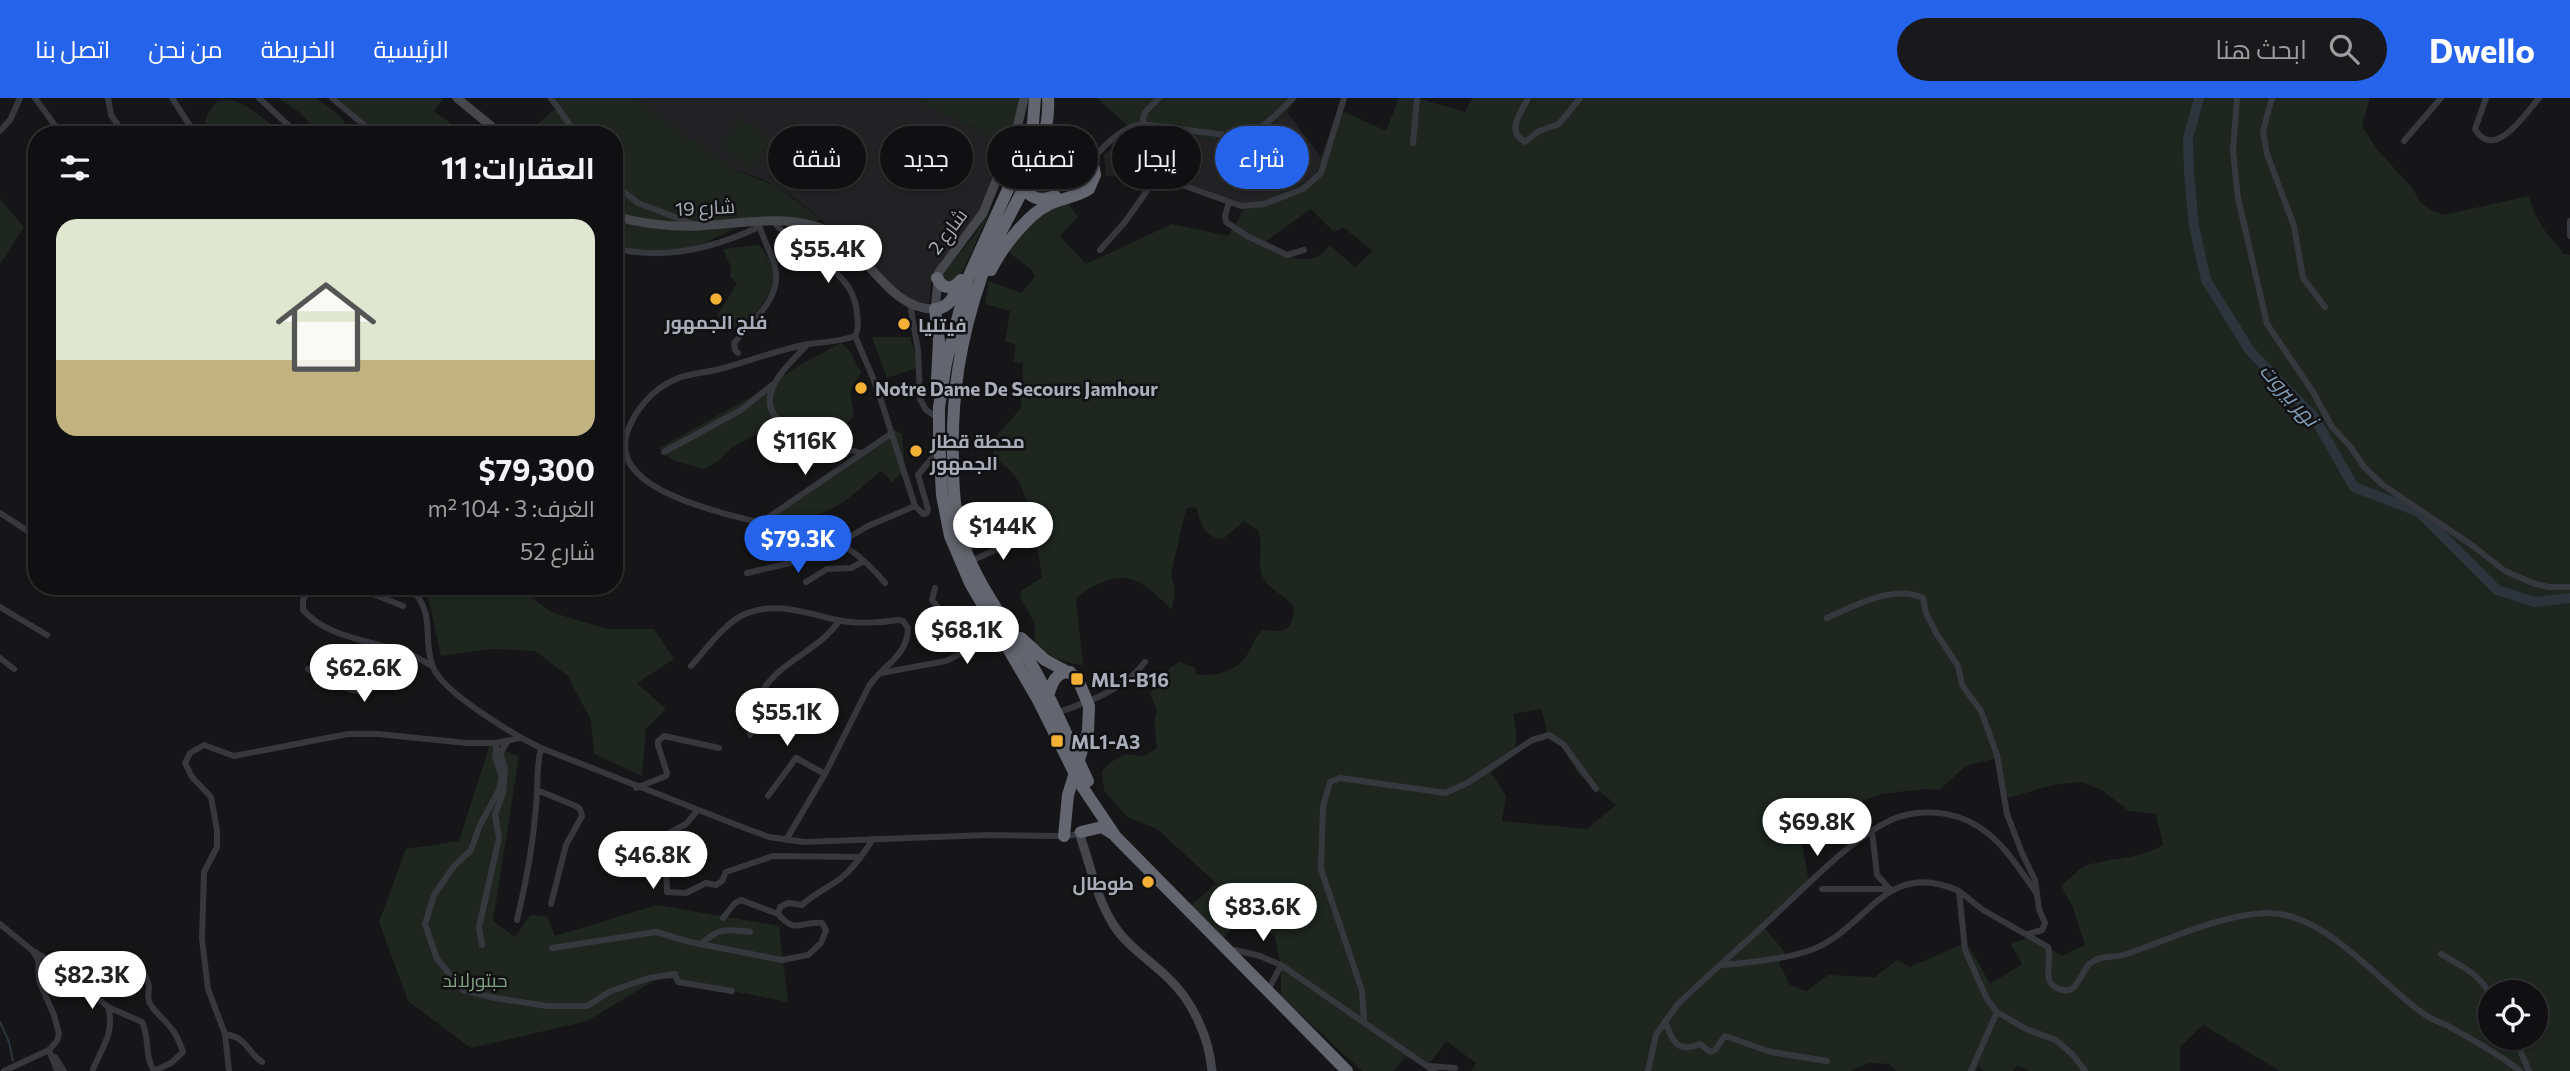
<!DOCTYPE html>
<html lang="ar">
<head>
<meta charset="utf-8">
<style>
	body { margin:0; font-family:Commissioner,Cairo,sans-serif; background:#19191b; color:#f1f3f6; direction:rtl; height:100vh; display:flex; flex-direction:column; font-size:26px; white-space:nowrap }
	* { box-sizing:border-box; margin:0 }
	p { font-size:23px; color:#9c9d9f }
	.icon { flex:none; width:38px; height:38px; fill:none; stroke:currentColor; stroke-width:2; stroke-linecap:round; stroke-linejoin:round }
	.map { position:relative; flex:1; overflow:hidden; direction:ltr }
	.drawer { position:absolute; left:28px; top:28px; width:595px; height:469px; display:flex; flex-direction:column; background:#101012; border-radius:28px; box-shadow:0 2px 5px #0004,0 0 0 2px #303032; direction:rtl }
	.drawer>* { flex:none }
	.guide { position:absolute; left:644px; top:28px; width:665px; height:63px; direction:rtl; display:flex; gap:14px }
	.controls { position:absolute; left:2478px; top:882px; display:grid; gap:14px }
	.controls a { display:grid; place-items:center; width:70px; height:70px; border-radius:50%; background:#101012; box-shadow:0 2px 5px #0004,0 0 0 2px #303032; font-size:35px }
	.price { position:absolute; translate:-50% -60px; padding:0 16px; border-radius:24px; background:#fff; color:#222; font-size:23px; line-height:46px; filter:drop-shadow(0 2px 4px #0008) }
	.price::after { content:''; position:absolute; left:50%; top:42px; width:21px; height:16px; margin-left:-10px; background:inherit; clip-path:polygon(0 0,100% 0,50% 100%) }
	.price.current { background:#2563eb; color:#fff }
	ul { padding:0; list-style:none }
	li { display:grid; align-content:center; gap:14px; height:371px; padding:0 28px }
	li span { display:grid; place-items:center; height:217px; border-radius:21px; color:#555 }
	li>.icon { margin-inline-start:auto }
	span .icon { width:126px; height:126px; fill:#fffc; stroke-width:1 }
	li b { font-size:30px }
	h2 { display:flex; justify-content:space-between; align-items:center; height:84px; padding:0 28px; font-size:30px }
	.chip { padding:0 24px; border-radius:32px; background:#101012; box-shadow:0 2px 5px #0004,0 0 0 2px #303032; font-size:24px; line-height:63px }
	.chip.current { background:#2563eb; color:#fff }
	header { display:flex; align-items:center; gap:42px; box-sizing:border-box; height:98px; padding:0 35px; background:#2563eb; color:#fff }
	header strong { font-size:33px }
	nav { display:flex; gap:38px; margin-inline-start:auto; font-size:24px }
	.search { width:490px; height:63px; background:#19191b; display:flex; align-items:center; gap:18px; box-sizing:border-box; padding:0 24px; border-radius:38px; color:#9c9d9f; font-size:26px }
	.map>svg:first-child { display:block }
	.built { fill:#222225 }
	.green { fill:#1e261f; fill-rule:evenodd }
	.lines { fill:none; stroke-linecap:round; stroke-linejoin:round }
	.stream { stroke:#2c353c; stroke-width:2 }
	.river { stroke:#2c353c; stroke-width:10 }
	.street { stroke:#37383d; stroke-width:6 }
	.secondary { stroke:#45474d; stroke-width:9 }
	.highway { stroke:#63666e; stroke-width:12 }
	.poi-dot { fill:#f2b134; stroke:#111113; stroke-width:2.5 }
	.labels { text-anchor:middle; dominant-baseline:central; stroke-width:5; stroke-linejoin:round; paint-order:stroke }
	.street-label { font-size:19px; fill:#a8adb8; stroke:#111113 }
	.poi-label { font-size:19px; font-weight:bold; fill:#a8adb8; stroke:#111113; text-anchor:start }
	.park-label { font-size:19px; fill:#7fa381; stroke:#111113 }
	.water-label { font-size:21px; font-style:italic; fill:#7f9bb3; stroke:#111113 }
</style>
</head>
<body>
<header>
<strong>Dwello</strong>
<div class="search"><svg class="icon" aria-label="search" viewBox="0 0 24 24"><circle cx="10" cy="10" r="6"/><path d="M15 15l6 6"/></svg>ابحث هنا</div>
<nav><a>الرئيسية</a><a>الخريطة</a><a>من نحن</a><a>اتصل بنا</a></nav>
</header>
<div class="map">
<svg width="2570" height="973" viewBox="0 0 2570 973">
	<rect width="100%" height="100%" fill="#161618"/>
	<path class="built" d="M633,0H920L922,4L989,37L1007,53L994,89L965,137L942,161L936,172L931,184L929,212L909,209L886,195L865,167L822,122L796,101L765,82L733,71Z
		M1287,14L1321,59L1316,74L1307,84L1295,90L1246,108L1163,77L1106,78L1104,56L1137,36L1194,37L1242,53Z"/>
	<path class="green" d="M278,0H317L341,19L352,37H321L299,14Z
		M337,0H444L434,13L466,37H421L405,26L380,37Z
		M548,0H633L733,71L776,88L822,122L739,128L703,146L664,155L614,148V37H525L555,11Z
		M920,0H1030L1022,30L1007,53L989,37L922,4Z
		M1097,0H1297L1287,14L1242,53L1194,37L1137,36Z
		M1399,0H1417L1465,14L1472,0H2370L2362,28L2376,50L2413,91L2420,104L2431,112L2443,117L2529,98C2533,113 2539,125 2548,137C2554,144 2560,147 2563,156L2570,157V973H2280L2203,927L2180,949V973H2030L2017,967L2013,973H1984L1979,968L1976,973H1897L1889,966L1868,965L1850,973H1471L1476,965L1446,943L1428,969L1406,959L1393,973H1362L1281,898V870L1275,839L1249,816L1223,840L1192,807L1216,785L1157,731L1127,719L1104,693L1102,673L1111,664L1126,656L1144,658L1157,650L1154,623L1157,613L1150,595L1171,569L1180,564L1196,570L1195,576C1212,580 1238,573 1247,557C1253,547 1254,540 1263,532C1285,535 1293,533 1294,509C1285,497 1267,491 1262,477C1257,462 1264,447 1258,432L1244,423L1223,441C1204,439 1201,425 1196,410L1191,409L1186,411L1171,476L1175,491L1172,512C1152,492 1134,471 1103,484C1092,489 1083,493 1076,502L1083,567C1065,565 1047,558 1034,547L1035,526L1020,498L1021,493L1042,479C1039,456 1030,400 1017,381C1011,372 1001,365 993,358L998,336L1021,310L1023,265L1013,264L1016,247L1005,243L1010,213L985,206L989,183L1021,195L1035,179L1032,172L1007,153C1025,132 1041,112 1069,106L1078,119L1060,138L1086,166L1172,126L1228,138L1246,108L1307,84L1316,74L1338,11L1386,33ZM1311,111L1334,134L1343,129L1373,153L1355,169L1330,147C1312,172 1288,158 1265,150V144ZM1542,611L1548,641L1562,649L1578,675L1616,707L1587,731L1502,723L1506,698L1491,674C1517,659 1520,645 1513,616ZM1997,660L2008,700L2053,687L2081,684L2102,692L2129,713L2156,716L2163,747C2137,762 2115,759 2088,767C2078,770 2069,782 2061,788L2072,807L2085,847L2062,858L2030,839L2011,846L2022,866L1990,886L1969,848L1965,845L1910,869L1897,862L1875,879L1828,877L1806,893L1790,887L1779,865L1785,854L1762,827L1809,785L1801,740L1828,729L1853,707L1881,696L1924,691L1939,692L1966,668ZM2490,894H2536V940H2490Z
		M233,2L250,10L284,37H207L204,33C205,19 208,13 218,3Z
		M741,21L772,42L751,71L721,48Z
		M1048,58L1086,70C1089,76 1088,80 1084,86L1043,100L1036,94L1037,84Z
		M0,101L24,129L0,166Z
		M991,111L961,177L952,186L943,181V175L974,138Z
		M759,147C790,182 764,207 738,232L717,218L737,185L730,179L731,170L723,151Z
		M872,239H910L919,269L887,280Z
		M841,245L850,253L861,275L850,294L854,318C840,334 823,343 802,335C793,332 785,326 775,326L731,350L718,363L704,371L672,362L659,350L767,290L796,269Z
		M892,331L902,336L905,372L892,384L881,373C846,403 821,428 772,419Z
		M426,488H516L551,514L606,531H654L674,561L637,585L666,611L646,631L642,678L594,656L591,622L567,577L535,553L491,551L441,558Z
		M490,646L519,659L493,823L515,839L530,817L547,818L555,838L657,807L779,828L788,904L660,879L587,923L471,950L408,903L379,824L406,751L459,743Z"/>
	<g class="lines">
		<path class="stream" d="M0,924L9,944L13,963"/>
		<path class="river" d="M2199,0L2188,40L2189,75L2194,128L2206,182L2250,253L2314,319L2354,389L2419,414L2497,492L2535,504L2570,500"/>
		<path class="street" d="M35,0L62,37
			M108,0L111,17L125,37
			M172,0L196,37
			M259,0L299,37
			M332,0L376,37
			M551,0L577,37
			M1528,0C1521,16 1505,32 1525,44L1539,33L1559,26L1580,0
			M2237,0L2233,53L2238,100L2267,226L2313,294L2332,329L2350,348L2364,369L2383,387L2473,448L2505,473L2535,486L2549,489H2570
			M2272,0L2263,33L2267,56L2294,128L2303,180L2325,209
			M2486,0L2475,31C2494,64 2526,15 2539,0
			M1142,26L1145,14L1159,0
			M0,33L10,22L20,0
			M1016,34L1086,55L1092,60
			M1013,40L1088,65C1104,49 1119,30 1142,26L1240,39C1260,35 1279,14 1293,0
			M2404,43L2441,0
			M1413,45L1417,0
			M614,86L638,105L696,127
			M1229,104L1225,118L1226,124L1247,138L1287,157L1304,152
			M2570,123V138
			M774,124C798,155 855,170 857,216C858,225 859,230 855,238C840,244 823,244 808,246C778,252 749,263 720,271C705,275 688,275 674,282C653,291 636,311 628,332C598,407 787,425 831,442C852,450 871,468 885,485
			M614,150C664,163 714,150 759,129
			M1100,152L1125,124L1149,90L1158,85L1167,84L1185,88L1241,108L1264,106L1303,91L1321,75L1344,0
			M910,206L918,252L920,301L926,312L938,320
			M855,238L876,287L915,408L923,416L927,415L928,411L918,377L937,354
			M806,248C795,260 782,271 775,285C748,334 833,346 861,355
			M738,255L735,252L734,245C753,222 785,198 774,165C769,151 762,138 758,124
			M614,354L624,341
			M664,354L741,312L772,287
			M0,415L37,439
			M763,423L892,335
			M971,463L1000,450L1019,436
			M747,475L799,463L834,443L846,441L868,428L915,408
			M806,484L827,471L851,470L864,463
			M311,488L303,502V512C327,539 366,542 398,552C410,555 422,562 432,568
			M353,488L403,508
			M410,488C438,520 421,538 433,569C443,595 516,638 541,650L742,729L769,739L804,744L988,737L1059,738L1073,737L1081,734
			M0,509L47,537
			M1827,520C1855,508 1893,486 1923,500L1926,515L1936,535L1958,568L1962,587L1981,613L1997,657L2007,716L2022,755L2035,782L2039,811L2045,825L2042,832L2028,836
			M0,560L14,571
			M691,568C706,552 721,529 741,518C772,502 806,515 837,522C855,526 880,525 898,522L903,523L908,530C908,558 882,568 869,588L825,676L786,742
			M308,571C361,599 365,607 400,552
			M881,575L946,563L966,553V545L932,502L935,490
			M1056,615C1088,604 1124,592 1145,564
			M750,637C754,622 756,603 765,589C784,562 820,551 839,523
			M497,645L495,658L502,680L498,694L480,727L471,752L454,768L434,797L425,826L437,861L463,892L495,900L547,908H587L611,893L649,880L675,876L678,884L732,893
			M636,690L666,678L667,675L658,647V643L664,638L719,650
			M537,692L576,708L580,711L582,718L566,747L551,806
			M768,698L796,660L825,676
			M697,713L686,726L669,735L665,745L667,794L686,795L706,785L716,787L722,783L726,774L773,758L861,759
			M1872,733L1877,777L1891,792
			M1822,791H1882L1892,793
			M1959,793L1983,812L2048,849C2053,863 2040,884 2059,891C2079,899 2080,871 2092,864C2101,857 2113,860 2123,857C2170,842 2215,818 2265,815C2324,812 2380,886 2424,916C2431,921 2440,924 2448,928C2472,942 2498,955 2520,973
			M723,820L735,805L741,802L778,816
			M517,822C526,785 533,747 536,709C538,689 536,670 541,650
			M0,826L33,853L38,862L39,883L54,917L59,936L57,943L49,952L4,973
			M701,846C719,829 727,831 750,834
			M482,847L479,829L499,740L495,716L503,696L505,670L500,655L508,643
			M552,850L656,834L690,844L782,862L808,857L821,845L826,832L822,825C798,823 797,837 778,816L780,809L788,805L802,807C814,796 827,790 840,781C854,770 863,756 873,741
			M1235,852L1260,858L1281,867L1434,973
			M35,854L65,873L108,909L142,924C150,939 144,958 154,973
			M2441,856C2458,866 2486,879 2490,900
			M140,867C143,873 148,882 149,888C149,896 146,901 152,909C167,927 175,929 183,954L171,965L154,973
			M1722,867C1747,865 1783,861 1808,853C1867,834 1883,759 1959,793L1965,852L1987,901L1997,914L2026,931L2056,942L2073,957L2085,973
			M1271,887L1281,867
			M1364,923L1362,893L1321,771L1323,709L1330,684L1340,680L1446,695L1469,684L1532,642L1549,637L1563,646L1596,691
			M1665,923C1672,942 1677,956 1700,946L1710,954L1715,952L1725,938L1771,954L1827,963
			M225,936L229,973
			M2515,940L2529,973
			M49,952L57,973
			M55,959L64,973
			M262,964C246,953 248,940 225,936L208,891L202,841L204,774L217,749V732L211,699L192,679L185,665L190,655L204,647L234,658L348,636H378L467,645H496L520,640
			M1429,968L1455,970
			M93,971C103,948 115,934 108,909
			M1648,973L1656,937L1677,907C1709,876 1743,847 1775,817C1809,786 1849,742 1891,722C1911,713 1937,712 1958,719C1996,731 2015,765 2037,796
			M1971,973L1997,914"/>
		<path class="secondary" d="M457,0L502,37
			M614,118C642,126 670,129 699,128C739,126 787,115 826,132C867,151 888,212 935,211L939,174L983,115L1016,34L1024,0
			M1079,735C1090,765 1096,799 1113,826C1126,847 1148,861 1166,878C1192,901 1209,939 1212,973"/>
		<path class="highway" d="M1035,0L1033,25L1023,58L968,180L946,265L939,309V340L942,397L950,438L970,485L1038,602L1079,684L1116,739L1347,973
			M1048,0C1052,62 1001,120 982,177C960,241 951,297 953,365C953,394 955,421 964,448C978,488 1006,523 1027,559C1051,598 1068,641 1088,683
			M1026,82L1028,95C1037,103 1044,102 1055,98
			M991,172C1001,151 1027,117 1048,107C1061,100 1077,99 1089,91L1095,77L1092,60
			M937,180C943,192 953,192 961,182
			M937,281L939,243L935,211C951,210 955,195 961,183
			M1021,540L1045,562L1077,579L1089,608L1088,633L1068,697L1064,738
			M1048,598C1052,585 1055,574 1070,574
			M1081,734L1102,729L1113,736"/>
	</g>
	<g class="poi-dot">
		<circle cx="716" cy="201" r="7"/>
		<circle cx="904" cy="226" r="7"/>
		<circle cx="861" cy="290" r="7"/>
		<circle cx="916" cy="353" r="7"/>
		<rect x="1070" y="574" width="14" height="14" rx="3.5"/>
		<rect x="1050" y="636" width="14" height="14" rx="3.5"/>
		<circle cx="1148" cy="784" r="7"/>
	</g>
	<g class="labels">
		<g class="street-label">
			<text transform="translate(705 109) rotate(-3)">شارع 19</text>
			<text transform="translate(947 133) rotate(-53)">شارع 2</text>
		</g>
		<g class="poi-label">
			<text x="716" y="223" text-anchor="middle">فلج الجمهور</text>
			<text x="918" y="226">فيتليا</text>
			<text x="875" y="290">Notre Dame De Secours Jamhour</text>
			<text x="930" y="342">محطة قطار<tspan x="930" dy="22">الجمهور</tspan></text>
			<text x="1091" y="581">ML1-B16</text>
			<text x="1071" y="643">ML1-A3</text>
			<text x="1134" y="784" text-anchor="end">طوطال</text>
		</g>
		<g class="park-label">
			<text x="475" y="881">حبتورلاند</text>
		</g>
		<g class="water-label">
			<text transform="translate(2290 296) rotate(48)">نهر بيروت</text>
		</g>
	</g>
</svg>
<div class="controls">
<a><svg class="icon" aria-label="locate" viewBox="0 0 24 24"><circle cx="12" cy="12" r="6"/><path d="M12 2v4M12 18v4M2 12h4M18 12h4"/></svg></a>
</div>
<b class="price" style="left:828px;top:187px">$55.4K</b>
<b class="price" style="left:805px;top:379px">$116K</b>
<b class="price" style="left:1003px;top:464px">$144K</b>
<b class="price current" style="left:798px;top:477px">$79.3K</b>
<b class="price" style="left:967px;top:568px">$68.1K</b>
<b class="price" style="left:364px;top:606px">$62.6K</b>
<b class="price" style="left:787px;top:650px">$55.1K</b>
<b class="price" style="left:1817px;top:760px">$69.8K</b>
<b class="price" style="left:653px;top:793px">$46.8K</b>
<b class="price" style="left:1263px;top:845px">$83.6K</b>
<b class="price" style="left:92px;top:913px">$82.3K</b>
<div class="guide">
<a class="chip current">شراء</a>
<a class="chip">إيجار</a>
<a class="chip">تصفية</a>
<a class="chip">جديد</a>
<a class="chip">شقة</a>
</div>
<section class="drawer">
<h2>العقارات: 11<svg class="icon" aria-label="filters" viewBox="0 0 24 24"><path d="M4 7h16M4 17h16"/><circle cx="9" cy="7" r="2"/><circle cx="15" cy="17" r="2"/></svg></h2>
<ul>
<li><span style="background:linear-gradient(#dfe7d0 65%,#c2b280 0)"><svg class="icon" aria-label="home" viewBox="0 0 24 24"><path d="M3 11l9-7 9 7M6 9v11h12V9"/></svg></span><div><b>$79,300</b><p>الغرف: 3 · 104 m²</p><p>شارع 52</p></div></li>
</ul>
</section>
</div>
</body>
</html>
